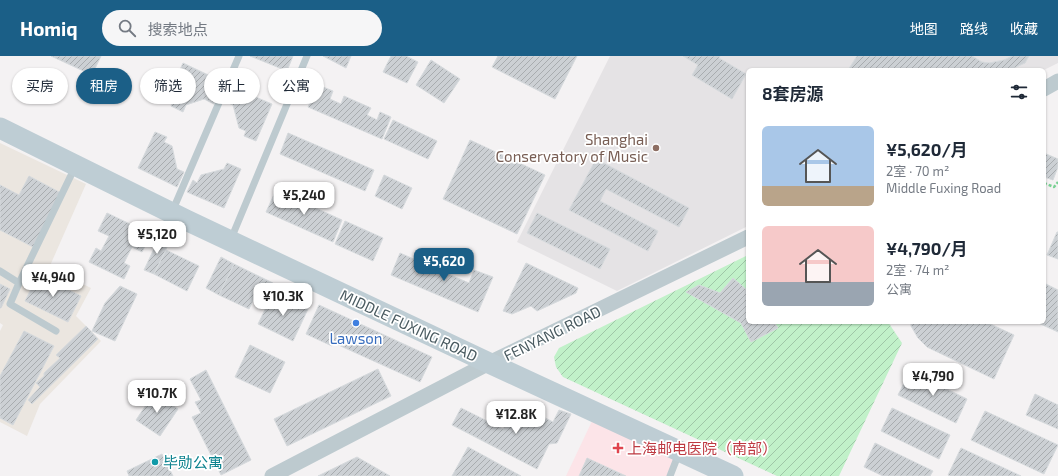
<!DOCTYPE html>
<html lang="zh">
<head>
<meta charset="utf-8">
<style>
	body { margin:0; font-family:"Exo 2","Noto Sans SC",sans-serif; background:#f6f6f7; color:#1f2937; height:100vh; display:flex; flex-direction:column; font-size:15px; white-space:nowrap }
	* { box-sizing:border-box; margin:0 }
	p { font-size:13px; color:#747a83 }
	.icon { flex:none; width:22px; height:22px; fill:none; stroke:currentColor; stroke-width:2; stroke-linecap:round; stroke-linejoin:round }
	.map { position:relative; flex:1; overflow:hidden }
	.side { position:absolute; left:746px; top:12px; width:300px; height:256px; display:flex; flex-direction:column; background:#fff; border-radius:6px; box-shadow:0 1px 3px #0004 }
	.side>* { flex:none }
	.hud { position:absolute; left:12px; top:12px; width:380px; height:36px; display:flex; gap:8px }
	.price { position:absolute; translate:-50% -34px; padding:0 9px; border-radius:8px; background:#fff; color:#222; font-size:13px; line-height:26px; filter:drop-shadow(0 1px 2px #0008) }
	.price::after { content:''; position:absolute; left:50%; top:24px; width:12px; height:9px; margin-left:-6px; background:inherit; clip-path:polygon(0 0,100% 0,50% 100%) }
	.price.current { background:#1b5f87; color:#fff }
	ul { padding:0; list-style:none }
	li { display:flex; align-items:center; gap:12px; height:100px; padding:0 16px }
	li span { display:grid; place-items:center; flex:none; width:112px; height:80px; border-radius:6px; color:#555 }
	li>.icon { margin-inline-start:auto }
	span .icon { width:48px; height:48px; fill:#fffc; stroke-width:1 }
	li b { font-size:17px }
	h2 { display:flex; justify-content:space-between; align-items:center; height:48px; padding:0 16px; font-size:17px }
	.pill { padding:0 14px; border-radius:18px; background:#fff; box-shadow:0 1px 3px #0004; font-size:14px; line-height:36px }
	.pill.current { background:#1b5f87; color:#fff }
	header { display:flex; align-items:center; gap:24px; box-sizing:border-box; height:56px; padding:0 20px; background:#1b5f87; color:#fff }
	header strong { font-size:19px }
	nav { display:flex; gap:22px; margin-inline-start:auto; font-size:14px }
	.search { width:280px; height:36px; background:#f6f6f7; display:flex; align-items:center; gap:10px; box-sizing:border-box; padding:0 14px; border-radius:22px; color:#747a83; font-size:15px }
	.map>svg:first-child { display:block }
	.commercial { fill:#ebe6e0 }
	.education { fill:#e5e3e5 }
	.medical { fill:#fce4e8 }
	.garden { fill:url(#garden-furrows) }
	.building { fill:url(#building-hatch); stroke:#d6dadd }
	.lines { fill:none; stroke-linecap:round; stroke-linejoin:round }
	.path { stroke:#78d092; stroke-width:2.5; stroke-dasharray:3 2; stroke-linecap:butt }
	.service { stroke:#bdcacf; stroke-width:7 }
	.minor { stroke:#bdcacf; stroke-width:15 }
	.secondary { stroke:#becdd4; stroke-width:21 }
	.education-dot { fill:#8d6e63; stroke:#fff; stroke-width:1.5 }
	.shop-dot { fill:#3f7fe0; stroke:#fff; stroke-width:1.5 }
	.health-dot { fill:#e0444e; stroke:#fff; stroke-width:1.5 }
	.culture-dot { fill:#0f9aa8; stroke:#fff; stroke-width:1.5 }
	.labels { text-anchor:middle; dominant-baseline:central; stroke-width:3.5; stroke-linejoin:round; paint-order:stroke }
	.education-label { font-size:15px; fill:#785e54; stroke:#fff; text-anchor:end }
	.street-label { font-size:15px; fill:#495a60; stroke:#fff }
	.shop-label { font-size:15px; fill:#366cbe; stroke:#fff }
	.health-label { font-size:15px; fill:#be3a42; stroke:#fff; text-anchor:start }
	.culture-label { font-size:15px; fill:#0d838f; stroke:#fff; text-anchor:start }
</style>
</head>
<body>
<header>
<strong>Homiq</strong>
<div class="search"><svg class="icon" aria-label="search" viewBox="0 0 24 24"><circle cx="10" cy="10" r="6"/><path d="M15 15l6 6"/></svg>搜索地点</div>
<nav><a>地图</a><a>路线</a><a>收藏</a></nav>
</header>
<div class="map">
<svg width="1058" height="420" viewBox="0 0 1058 420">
	<defs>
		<pattern id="garden-furrows" width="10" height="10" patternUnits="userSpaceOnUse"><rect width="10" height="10" fill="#c1f1c9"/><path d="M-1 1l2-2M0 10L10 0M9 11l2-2" fill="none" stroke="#9fc6a7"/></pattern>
		<pattern id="building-hatch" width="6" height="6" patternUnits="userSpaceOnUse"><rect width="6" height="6" fill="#ccd0d4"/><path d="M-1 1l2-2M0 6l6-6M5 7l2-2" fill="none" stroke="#a8acaf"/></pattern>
	</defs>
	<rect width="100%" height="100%" fill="#f4f2f3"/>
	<path class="commercial" d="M0,87L86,128L49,212L91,232L76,260L101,285L40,348L27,380L0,366V275L3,269L0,267Z"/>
	<path class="education" d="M610,0H1058V7L1044,14H748V170L617,235L517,186Z"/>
	<path class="medical" d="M593,363L677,401L670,420H566Z"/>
	<path class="garden" d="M748,199V266H888L902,287L839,420H777L563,321L556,311L554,301L559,292Z"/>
	<path class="building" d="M51,0H101L92,19Z
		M250,0H293L287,15Z
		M323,0H351L346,12Z
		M391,0H406L418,6L407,27L383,16Z
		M498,0H577L555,43L492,11Z
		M683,0H720L719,2L746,18L732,43L692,19L698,9Z
		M857,0H972L982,6L989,7L1004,4L1012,0H1029L1025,7L1010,14H963L959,12L958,14H848Z
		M431,4L460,23L444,47L416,29Z
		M183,7L223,26L214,48L204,43L186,49L183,56L171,50L173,46L167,43Z
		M318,29L333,35L330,43L341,48L344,40L371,52L367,59L377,64L380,56L391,61L382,83L308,51Z
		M232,31L272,48L256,85L244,80L246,75L239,72L233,49L226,46Z
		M393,64L437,85L428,103L384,83Z
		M155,76L167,81L164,86L172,90L177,113L184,116L177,131L138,112Z
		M288,77L374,114L365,135L280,98Z
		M470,84L545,119L517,178L443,143Z
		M1044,97L1058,103V111L1053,124L1044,121Z
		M596,103L689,152L679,171L606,133L600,145L658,175L648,195L569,154Z
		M227,107L241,113L224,152L187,136L193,124L197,127L201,119L224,113Z
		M384,119L412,132L402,153L375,140Z
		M29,120L61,137L33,191L0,174V129L19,139Z
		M276,134L342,164L333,186L266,156Z
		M107,157L151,178L142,196L132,191L124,207L130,210L124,223L89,206L96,192L101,195L109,180L98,175Z
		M537,157L610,193L600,213L527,177Z
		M345,165L383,182L373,205L335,188Z
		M1057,176H1058V203L1047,199Z
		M160,180L170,185L154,218L144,214Z
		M166,194L199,210L187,235L154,218Z
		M400,197L469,227L474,214L493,221L478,256L391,219Z
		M221,201L234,208L219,239L206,232Z
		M526,207L578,232L576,237L537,255L531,250L512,258L503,255Z
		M234,208L273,227L267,240L257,236L249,253L219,239Z
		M38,219L81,240L68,266L25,245Z
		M733,222L748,235V266H774L778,272L751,286L741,267L686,236L699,229L720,237Z
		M1044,227L1058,234V276L1036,266H1044Z
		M0,228L10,233L1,252H0Z
		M120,230L137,238L115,285L92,275L105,247Z
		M273,237L308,253L293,285L258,268Z
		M319,249L432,301L420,326L334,287L332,290L306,278Z
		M911,266H986L1014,279L994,323L927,291L918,282L911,270Z
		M86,270L98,283L32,348L28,344L40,331L36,327L44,320V317L60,302L56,299Z
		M24,275L54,290L13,369L0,362V320Z
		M250,289L285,306L270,337L235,321Z
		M378,313L391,340L287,390L274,363Z
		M206,314L251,404L221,419L192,361L201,357L195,346L201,344L190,323Z
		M910,315L967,343L956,367L898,339Z
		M154,337L178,353L160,380L136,364Z
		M1035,338L1058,349V373L1026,359Z
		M461,352L503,373L508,366L525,367L534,356L553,366L559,354L571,358L557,387L549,388L537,413L452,369Z
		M892,352L950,379L939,403L881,375Z
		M985,355L1058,389L1044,418L971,384Z
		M875,387L933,415L930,420H883L864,411Z
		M468,391L521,420H452Z
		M961,392L1021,420H950L948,419Z
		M162,398L173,420H129L127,415Z
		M357,401L390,420H318Z
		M587,402L626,420H579Z"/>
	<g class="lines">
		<path class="path" d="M1044,127L1054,131L1058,126"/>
		<path class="service" d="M172,156L239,0
			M231,183L307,0
			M0,215L19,227L75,111
			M19,227L10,248L56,275
			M670,420L679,397"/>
		<path class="minor" d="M1044,33L1058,25
			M272,420L489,307L748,181"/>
		<path class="secondary" d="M0,72L186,164L489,307L733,420"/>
	</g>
	<circle class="education-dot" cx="656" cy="92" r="4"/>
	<circle class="shop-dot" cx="356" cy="267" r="4"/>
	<path class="health-dot" d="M616 386h4v4h4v4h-4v4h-4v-4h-4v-4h4z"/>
	<circle class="culture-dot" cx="155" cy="406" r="4"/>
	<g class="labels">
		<g class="education-label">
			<text x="648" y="83">Shanghai<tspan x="648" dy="17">Conservatory of Music</tspan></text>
		</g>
		<g class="street-label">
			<text transform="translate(409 269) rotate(25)">MIDDLE FUXING ROAD</text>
			<text transform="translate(552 277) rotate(-26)">FENYANG ROAD</text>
		</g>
		<g class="shop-label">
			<text x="356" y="282">Lawson</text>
		</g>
		<g class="health-label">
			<text x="627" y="392">上海邮电医院（南部）</text>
		</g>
		<g class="culture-label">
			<text x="163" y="406">毕勋公寓</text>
		</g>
	</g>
</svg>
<b class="price" style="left:304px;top:160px">¥5,240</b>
<b class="price" style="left:157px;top:199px">¥5,120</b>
<b class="price current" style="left:444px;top:226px">¥5,620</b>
<b class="price" style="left:53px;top:242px">¥4,940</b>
<b class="price" style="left:283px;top:261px">¥10.3K</b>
<b class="price" style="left:933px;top:341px">¥4,790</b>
<b class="price" style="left:157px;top:358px">¥10.7K</b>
<b class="price" style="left:516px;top:379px">¥12.8K</b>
<div class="hud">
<a class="pill">买房</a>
<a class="pill current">租房</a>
<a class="pill">筛选</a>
<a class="pill">新上</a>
<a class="pill">公寓</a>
</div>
<section class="side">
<h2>8套房源<svg class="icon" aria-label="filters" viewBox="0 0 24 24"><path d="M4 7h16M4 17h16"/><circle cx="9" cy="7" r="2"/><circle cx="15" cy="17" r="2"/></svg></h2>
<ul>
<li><span style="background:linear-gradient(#a9c7e8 75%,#b9a48a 0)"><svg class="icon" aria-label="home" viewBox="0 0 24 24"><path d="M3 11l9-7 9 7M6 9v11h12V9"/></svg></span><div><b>¥5,620/月</b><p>2室 · 70 m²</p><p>Middle Fuxing Road</p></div></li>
<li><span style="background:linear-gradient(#f6c9c9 70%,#9aa5b1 0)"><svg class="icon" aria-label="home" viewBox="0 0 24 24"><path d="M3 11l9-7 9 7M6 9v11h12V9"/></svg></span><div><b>¥4,790/月</b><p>2室 · 74 m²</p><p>公寓</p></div></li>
</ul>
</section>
</div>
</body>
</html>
